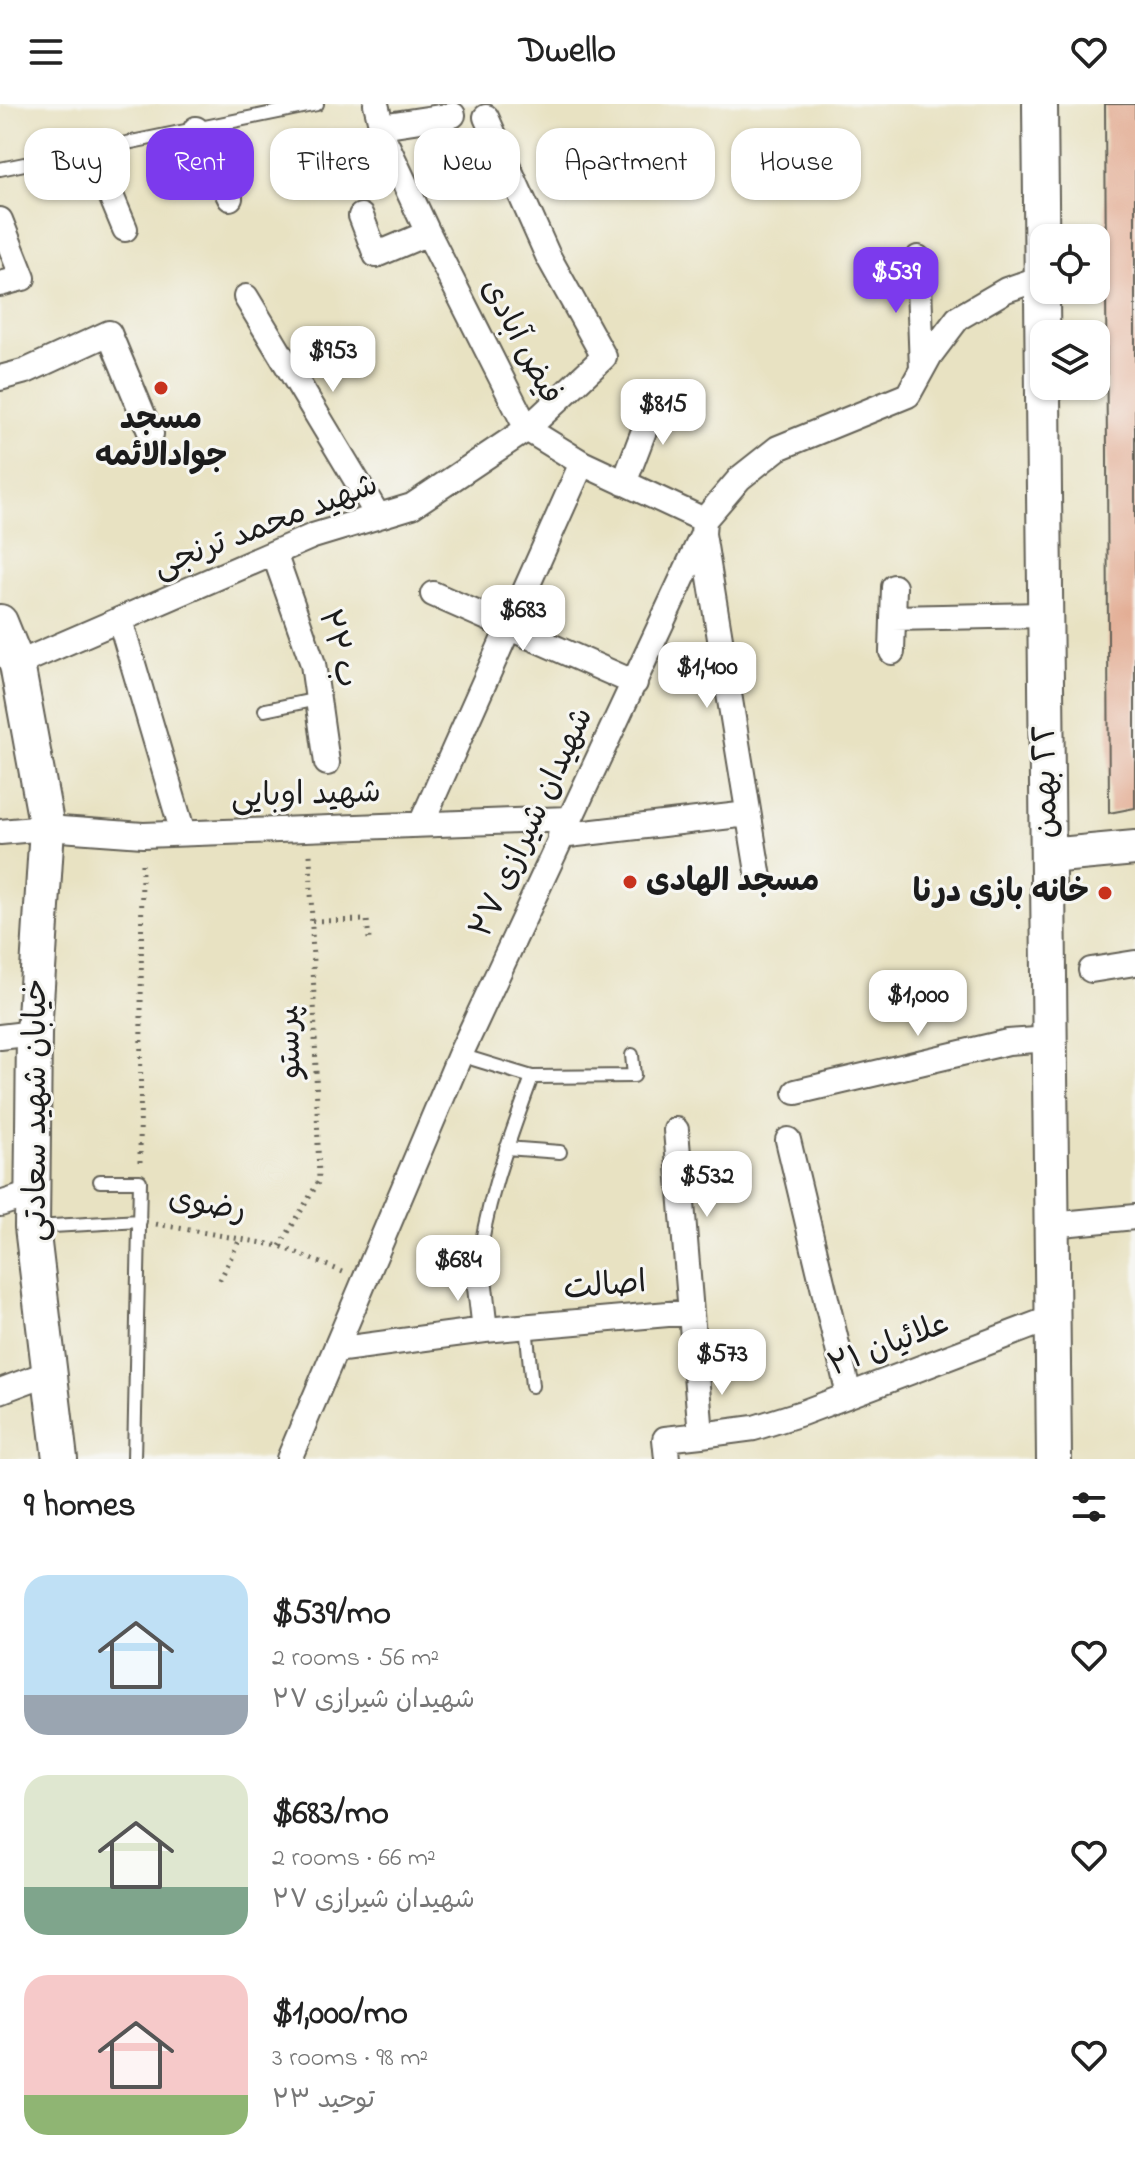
<!DOCTYPE html>
<html lang="en">
<head>
<meta charset="utf-8">
<style>
	body { margin:0; font-family:"Indie Flower","Playpen Sans Arabic",sans-serif; background:#f2f2f2; color:#222; height:100vh; display:flex; flex-direction:column; font-size:30px; white-space:nowrap }
	* { box-sizing:border-box; margin:0 }
	p { font-size:26px; color:#767676 }
	.icon { flex:none; width:44px; height:44px; fill:none; stroke:currentColor; stroke-width:2; stroke-linecap:round; stroke-linejoin:round }
	.map { position:relative; height:1355px; overflow:hidden }
	.drawer { display:flex; flex-direction:column; background:#fff; flex:1 }
	.drawer>* { flex:none }
	.top-card { position:absolute; left:24px; top:24px; width:1088px; height:72px; display:flex; gap:16px }
	.controls { position:absolute; left:1030px; top:120px; display:grid; gap:16px }
	.controls a { display:grid; place-items:center; width:80px; height:80px; border-radius:16px; background:#fff; box-shadow:0 2px 6px #0004; font-size:40px }
	.price { position:absolute; translate:-50% -68px; padding:0 18px; border-radius:16px; background:#fff; color:#222; font-size:26px; line-height:52px; filter:drop-shadow(0 2px 4px #0008) }
	.price::after { content:''; position:absolute; left:50%; top:48px; width:24px; height:18px; margin-left:-12px; background:inherit; clip-path:polygon(0 0,100% 0,50% 100%) }
	.price.active { background:#7c3aed; color:#fff }
	ul { padding:0; list-style:none }
	li { display:flex; align-items:center; gap:24px; height:200px; padding:0 24px }
	li span { display:grid; place-items:center; flex:none; width:224px; height:160px; border-radius:24px; color:#555 }
	li>.icon { margin-inline-start:auto }
	span .icon { width:96px; height:96px; fill:#fffc; stroke-width:1 }
	li b { font-size:34px }
	h2 { display:flex; justify-content:space-between; align-items:center; height:96px; padding:0 24px; font-size:34px }
	.pill { padding:0 28px; border-radius:24px; background:#fff; box-shadow:0 2px 6px #0004; font-size:28px; line-height:72px }
	.pill.active { background:#7c3aed; color:#fff }
	header { display:flex; justify-content:space-between; align-items:center; height:104px; padding:0 24px; background:#fff; font-size:36px; font-weight:700 }
	.map>svg:first-child { display:block }
	.building { fill:#e3ad94 }
	.lines { fill:none; stroke-linecap:round; stroke-linejoin:round }
	.lane-casing { stroke:#636156; stroke-width:16 }
	.street-casing { stroke:#636156; stroke-width:28 }
	.secondary-casing { stroke:#636156; stroke-width:38 }
	.path { stroke:#636156; stroke-width:5; stroke-dasharray:2 6; stroke-linecap:butt }
	.lane { stroke:#fff; stroke-width:12 }
	.street { stroke:#fff; stroke-width:24 }
	.secondary { stroke:#fff; stroke-width:34 }
	.poi-dot { fill:#c8321e; stroke:#f6f6f2; stroke-width:3 }
	.labels { text-anchor:middle; dominant-baseline:central; stroke-width:6; stroke-linejoin:round; paint-order:stroke }
	.street-label { font-size:32px; fill:#1c1c1c; stroke:#f6f6f2 }
	.poi-label { font-size:32px; font-weight:bold; fill:#1c1c1c; stroke:#f6f6f2 }
</style>
</head>
<body>
<header><svg class="icon" aria-label="menu" viewBox="0 0 24 24"><path d="M4 6h16M4 12h16M4 18h16"/></svg>Dwello<svg class="icon" aria-label="heart" viewBox="0 0 24 24"><path d="M12 20l-8-8c-3-5 5-10 8-4 3-6 11-1 8 4z"/></svg></header>
<div class="map">
<svg width="1135" height="1355" viewBox="0 0 1135 1355">
	<rect width="100%" height="100%" fill="#f6f6f2"/>
	<filter id="ink" filterUnits="userSpaceOnUse"><feTurbulence type="fractalNoise" baseFrequency=".0125" numOctaves="2"/><feDisplacementMap in="SourceGraphic" scale="16" xChannelSelector="R" yChannelSelector="G"/><feConvolveMatrix kernelMatrix="1 2 1 2 8 2 1 2 1" color-interpolation-filters="sRGB"/></filter>
	<filter id="wash" filterUnits="userSpaceOnUse"><feTurbulence type="fractalNoise" baseFrequency=".006" numOctaves="4" result="noise"/><feDisplacementMap in="SourceGraphic" scale="32" xChannelSelector="R" yChannelSelector="G"/><feGaussianBlur stdDeviation="1.8" result="paint"/><feColorMatrix in="noise" values="0 0 0 0 0 0 0 0 0 0 0 0 0 0 0 0 0 1.4 0 .05"/><feComposite in="paint" operator="in"/></filter>
	<g filter="url(#wash)">
		<rect width="100%" height="100%" fill="#e8e2c2"/>
		<g id="blocks">
			<path class="building" d="M1105,0H1135V704L1109,709Z"/>
		</g>
	</g>
	<g filter="url(#ink)">
		<use href="#blocks" fill-opacity="0" stroke="#636156" stroke-width="2"/>
		<g class="lines">
			<g class="lane-casing">
				<path id="lane" d="M0,65L317,0
					M265,606L318,595
					M460,951L532,973C509,1037 485,1098 478,1166
					M532,973L634,972L632,951
					M506,1044L560,1048
					M100,1077H140L134,1355
					M35,1123L140,1117
					M526,1222L532,1282"/>
			</g>
			<g class="street-casing">
				<path id="street" d="M376,0L385,37L428,129L527,325L582,359L704,416
					M381,22L453,11
					M196,25L230,94
					M92,46L125,125
					M361,112L376,151L428,129
					M0,116L23,174L0,180
					M918,154L922,265
					M246,193L378,412
					M0,274L26,267L109,229L151,330
					M624,379L658,290
					M703,430L759,774
					M274,449L313,560L327,659
					M433,490L635,579
					M893,514L1045,511
					M120,516L183,729
					M892,548L894,483
					M17,560L313,432L412,402L527,325L604,253L548,152L486,13
					M421,720L582,359
					M0,728L47,724L143,731L569,715
					M560,732L748,710
					M1091,866L1135,859
					M0,933L34,929
					M796,988L1008,938L1050,935
					M788,1036L849,1291
					M0,1100L31,1090
					M1051,1121L1135,1113
					M478,1166L485,1226
					M335,1246L485,1226L691,1208
					M0,1287L51,1268
					M701,1331L754,1324L802,1309L1052,1214
					M289,1355L460,951L703,430L704,416L740,374L778,344L908,291L930,251L958,214L1006,186L1041,174
					M667,1355L665,1335L701,1331L676,1026"/>
			</g>
			<g class="secondary-casing">
				<path id="secondary" d="M1040,0L1054,1355
					M0,518L17,560L47,724L34,929L32,1123L60,1355
					M1048,752L1135,744"/>
			</g>
			<path class="path" d="M312,817L367,816L369,835
				M140,1058L142,756
				M156,1120L280,1142L343,1168
				M280,1142L319,1077L310,750
				M220,1176L240,1135"/>
			<use href="#lane" class="lane"/>
			<use href="#street" class="street"/>
			<use href="#secondary" class="secondary"/>
		</g>
	</g>
	<g class="poi-dot">
		<circle cx="161" cy="284" r="8"/>
		<circle cx="630" cy="778" r="8"/>
		<circle cx="1105" cy="789" r="8"/>
	</g>
	<g class="labels">
		<g class="street-label">
			<text transform="translate(520 238) rotate(62)">فیض آبادی</text>
			<text transform="translate(266 423) rotate(-21)">شهید محمد ترنجی</text>
			<text transform="translate(337 545) rotate(75)">ب ۲۲</text>
			<text transform="translate(1047 677) rotate(-91)">٢٢ بهمن</text>
			<text transform="translate(306 692) rotate(-2)">شهید اوبایی</text>
			<text transform="translate(533 719) rotate(-65)">شهیدان شیرازی ۲۷</text>
			<text transform="translate(291 939) rotate(-92)">‍‍‍‍‍پرستو</text>
			<text transform="translate(37 1006) rotate(-90)">خیابان شهید سعادتی</text>
			<text transform="translate(207 1102) rotate(10)">رضوی</text>
			<text transform="translate(605 1183) rotate(-5)">اصالت</text>
			<text transform="translate(889 1242) rotate(-21)">علائیان ۲۱</text>
		</g>
		<g class="poi-label">
			<text x="161" y="316">مسجد<tspan x="161" dy="37">جوادالائمه</tspan></text>
			<text x="646" y="778" text-anchor="start">مسجد الهادی</text>
			<text x="1089" y="789" text-anchor="end">خانه بازی درنا</text>
		</g>
	</g>
</svg>
<div class="controls">
<a><svg class="icon" aria-label="locate" viewBox="0 0 24 24"><circle cx="12" cy="12" r="6"/><path d="M12 2v4M12 18v4M2 12h4M18 12h4"/></svg></a>
<a><svg class="icon" aria-label="layers" viewBox="0 0 24 24"><path d="M12 4l9 5-9 5-9-5zM3 14l9 5 9-5"/></svg></a>
</div>
<b class="price active" style="left:896px;top:211px">$539</b>
<b class="price" style="left:333px;top:290px">$953</b>
<b class="price" style="left:663px;top:343px">$815</b>
<b class="price" style="left:523px;top:549px">$683</b>
<b class="price" style="left:707px;top:606px">$1,400</b>
<b class="price" style="left:918px;top:934px">$1,000</b>
<b class="price" style="left:707px;top:1115px">$532</b>
<b class="price" style="left:458px;top:1199px">$684</b>
<b class="price" style="left:722px;top:1293px">$573</b>
<div class="top-card">
<a class="pill">Buy</a>
<a class="pill active">Rent</a>
<a class="pill">Filters</a>
<a class="pill">New</a>
<a class="pill">Apartment</a>
<a class="pill">House</a>
</div>
</div>
<section class="drawer">
<h2>9 homes<svg class="icon" aria-label="filters" viewBox="0 0 24 24"><path d="M4 7h16M4 17h16"/><circle cx="9" cy="7" r="2"/><circle cx="15" cy="17" r="2"/></svg></h2>
<ul>
<li><span style="background:linear-gradient(#bfe0f5 75%,#9aa5b1 0)"><svg class="icon" aria-label="home" viewBox="0 0 24 24"><path d="M3 11l9-7 9 7M6 9v11h12V9"/></svg></span><div><b>$539/mo</b><p>2 rooms · 56 m²</p><p>شهیدان شیرازی ۲۷</p></div><svg class="icon" aria-label="heart" viewBox="0 0 24 24"><path d="M12 20l-8-8c-3-5 5-10 8-4 3-6 11-1 8 4z"/></svg></li>
<li><span style="background:linear-gradient(#dfe7d0 70%,#7fa58c 0)"><svg class="icon" aria-label="home" viewBox="0 0 24 24"><path d="M3 11l9-7 9 7M6 9v11h12V9"/></svg></span><div><b>$683/mo</b><p>2 rooms · 66 m²</p><p>شهیدان شیرازی ۲۷</p></div><svg class="icon" aria-label="heart" viewBox="0 0 24 24"><path d="M12 20l-8-8c-3-5 5-10 8-4 3-6 11-1 8 4z"/></svg></li>
<li><span style="background:linear-gradient(#f6c9c9 75%,#8fb573 0)"><svg class="icon" aria-label="home" viewBox="0 0 24 24"><path d="M3 11l9-7 9 7M6 9v11h12V9"/></svg></span><div><b>$1,000/mo</b><p>3 rooms · 98 m²</p><p>توحید ۲۳</p></div><svg class="icon" aria-label="heart" viewBox="0 0 24 24"><path d="M12 20l-8-8c-3-5 5-10 8-4 3-6 11-1 8 4z"/></svg></li>
</ul>
</section>
</body>
</html>
